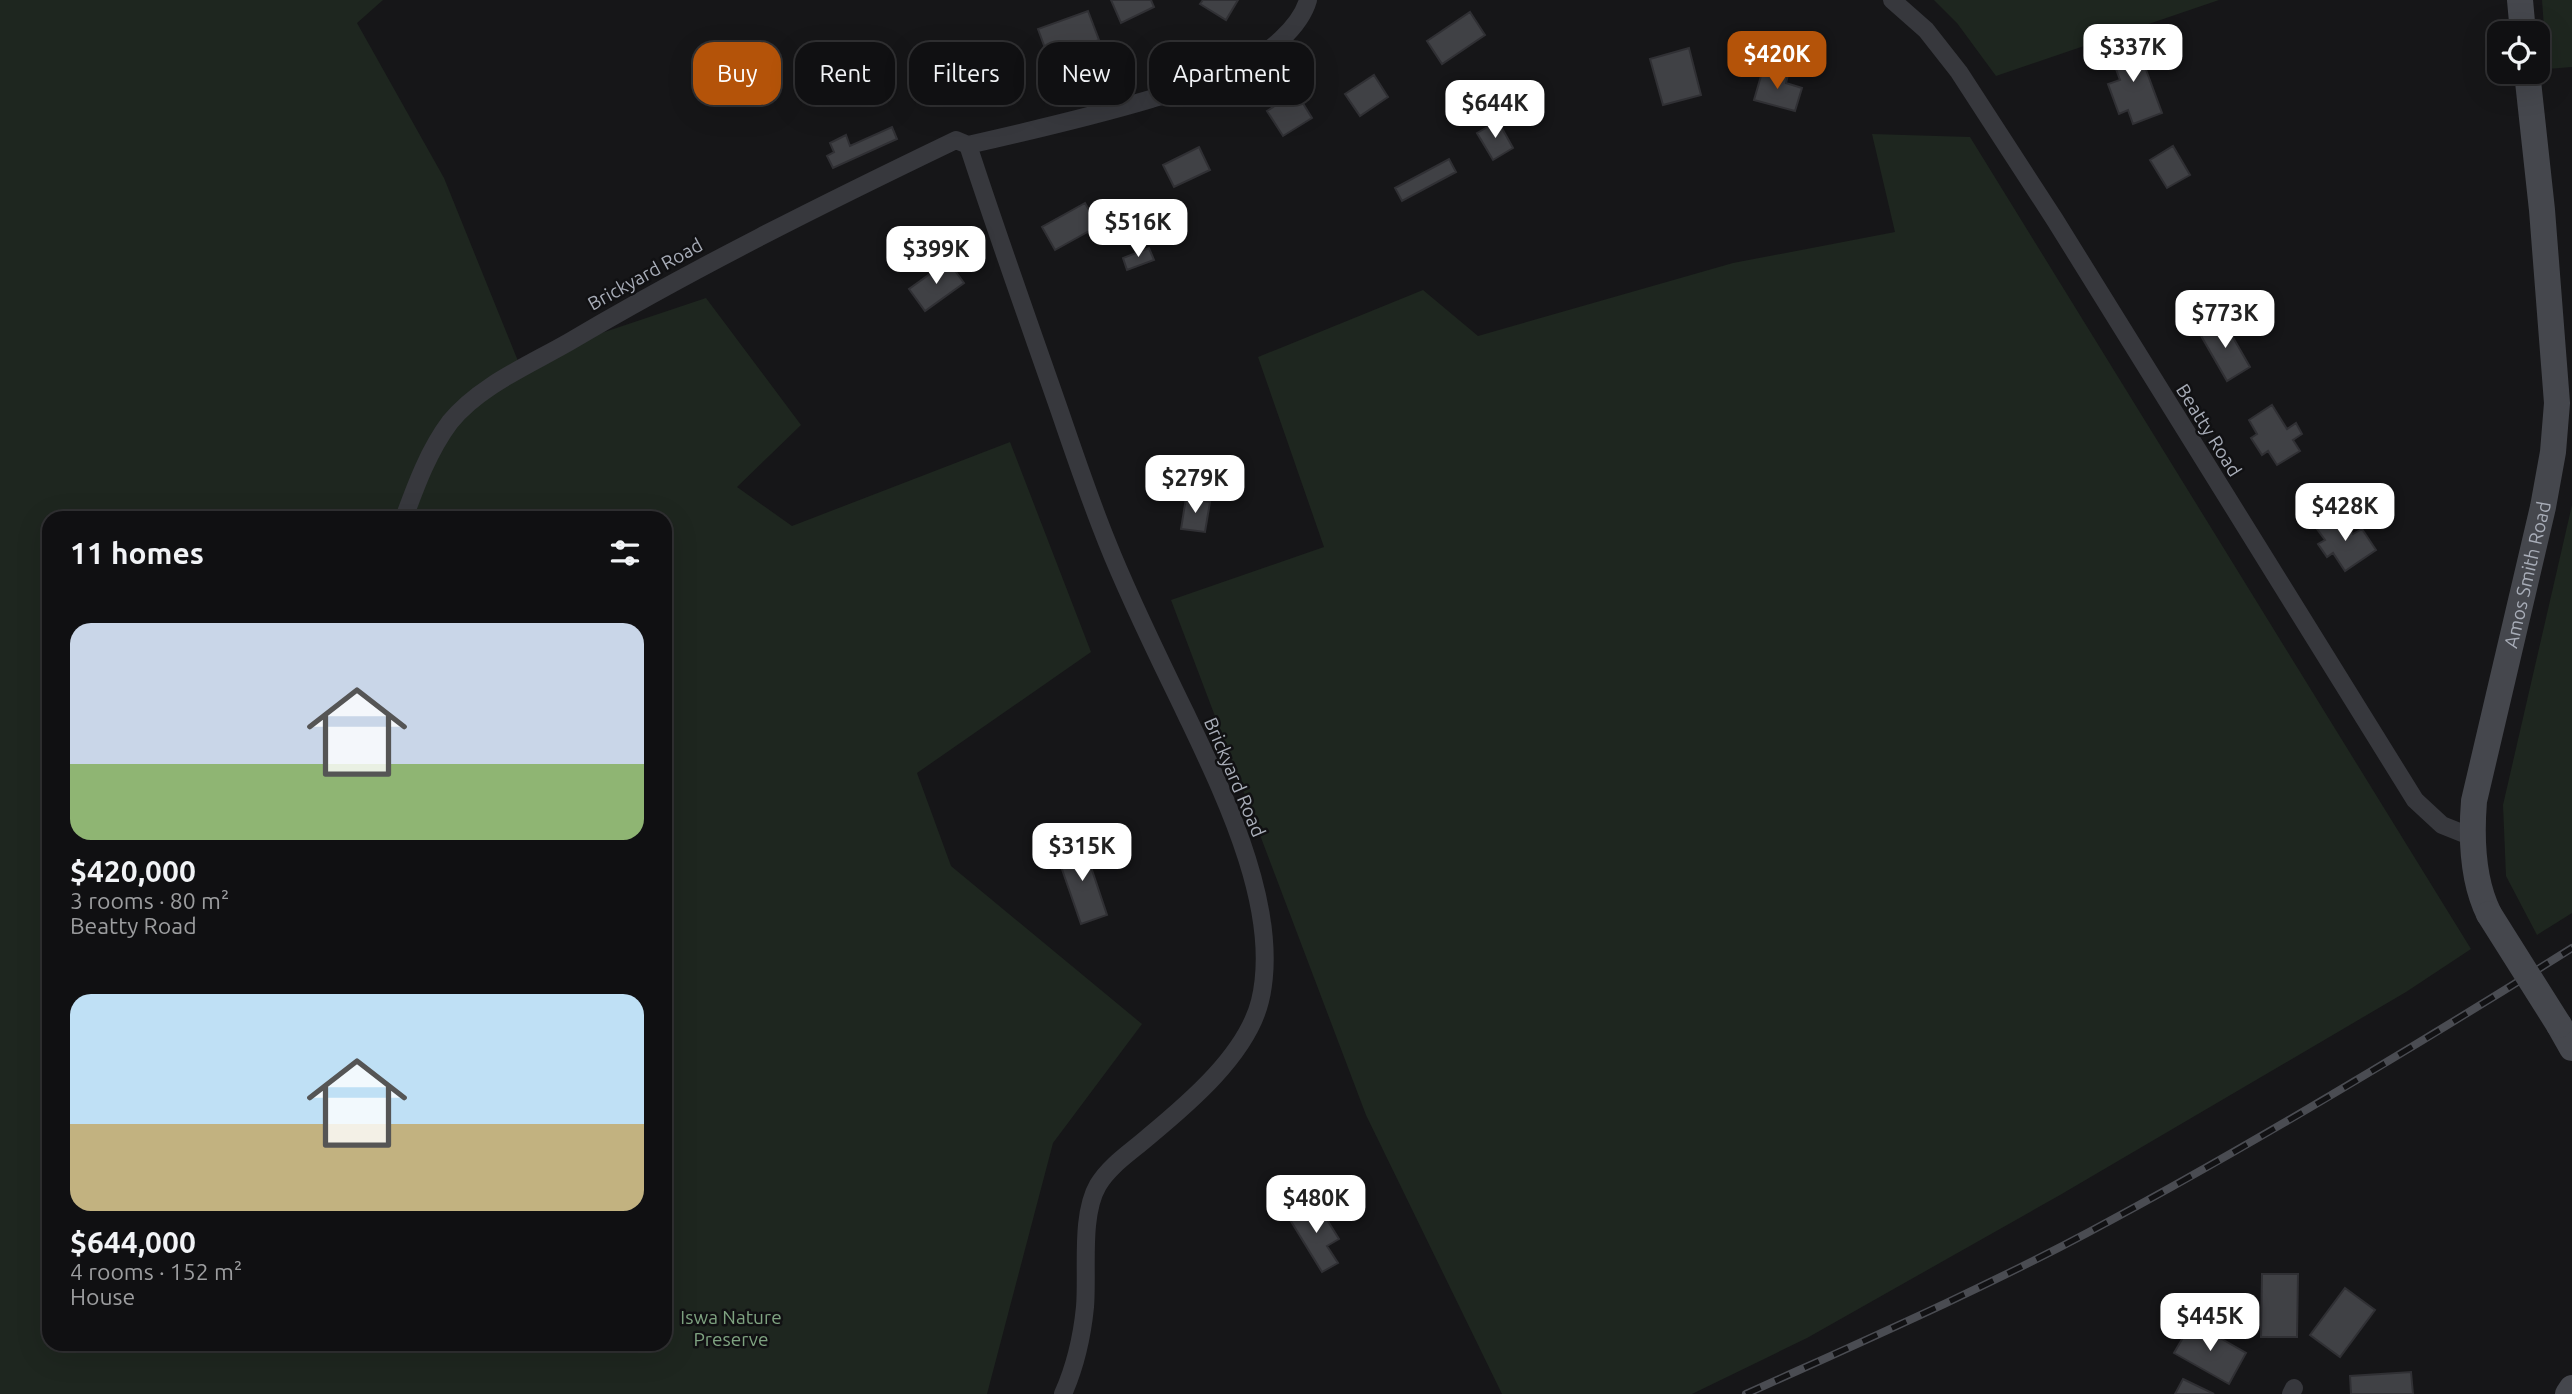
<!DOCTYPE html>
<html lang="en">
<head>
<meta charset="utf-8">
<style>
	body { margin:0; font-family:Ubuntu,sans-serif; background:#1e1e20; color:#f1f3f6; height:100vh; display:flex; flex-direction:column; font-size:26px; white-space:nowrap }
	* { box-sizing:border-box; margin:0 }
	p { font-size:23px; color:#9c9d9f }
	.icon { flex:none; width:38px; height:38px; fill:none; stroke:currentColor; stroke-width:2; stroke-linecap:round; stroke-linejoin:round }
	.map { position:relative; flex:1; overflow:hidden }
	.panel { position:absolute; left:42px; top:511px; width:630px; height:840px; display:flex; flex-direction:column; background:#101012; border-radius:21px; box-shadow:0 7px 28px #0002,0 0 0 2px #303032 }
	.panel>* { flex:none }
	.top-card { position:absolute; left:693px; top:42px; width:665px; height:63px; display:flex; gap:14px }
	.tools { position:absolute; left:2487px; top:21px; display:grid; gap:14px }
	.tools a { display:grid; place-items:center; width:63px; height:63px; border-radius:14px; background:#101012; box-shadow:0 7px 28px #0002,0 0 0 2px #303032; font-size:35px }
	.price { position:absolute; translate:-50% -60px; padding:0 16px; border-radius:14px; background:#fff; color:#222; font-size:23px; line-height:46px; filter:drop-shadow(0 2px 4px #0008) }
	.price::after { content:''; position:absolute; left:50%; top:42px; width:21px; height:16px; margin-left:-10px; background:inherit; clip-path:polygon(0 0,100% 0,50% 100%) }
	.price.active { background:#b45309; color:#fff }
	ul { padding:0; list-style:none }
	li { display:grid; align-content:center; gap:14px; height:371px; padding:0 28px }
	li span { display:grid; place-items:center; height:217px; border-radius:21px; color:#555 }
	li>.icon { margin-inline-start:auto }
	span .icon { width:126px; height:126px; fill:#fffc; stroke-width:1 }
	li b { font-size:30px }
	h2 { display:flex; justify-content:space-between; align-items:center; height:84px; padding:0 28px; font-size:30px }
	.pill { padding:0 24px; border-radius:21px; background:#101012; box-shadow:0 7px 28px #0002,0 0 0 2px #303032; font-size:24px; line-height:63px }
	.pill.active { background:#b45309; color:#fff }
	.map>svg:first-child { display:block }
	.green { fill:#1e261f; fill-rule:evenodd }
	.building { fill:#404145; stroke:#303034; stroke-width:2 }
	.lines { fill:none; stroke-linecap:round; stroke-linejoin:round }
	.street { stroke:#37383d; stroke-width:18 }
	.secondary { stroke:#45474d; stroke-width:26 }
	.rail-casing { stroke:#4a4c52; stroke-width:8 }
	.rail { stroke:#111113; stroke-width:5; stroke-dasharray:16; stroke-linecap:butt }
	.secondary-bridge { stroke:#45474d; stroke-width:26 }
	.labels { text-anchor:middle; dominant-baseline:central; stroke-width:5; stroke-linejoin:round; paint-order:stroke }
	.street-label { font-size:19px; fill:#a8adb8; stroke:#111113 }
	.park-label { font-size:19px; fill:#7fa381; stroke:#111113 }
</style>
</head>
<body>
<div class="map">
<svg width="2572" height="1394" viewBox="0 0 2572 1394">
	<rect width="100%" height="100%" fill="#161618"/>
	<path class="green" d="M0,0H383L357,23L444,178L518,361L706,298L801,425L737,487L792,526L1010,442L1091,652L917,773L951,866L1142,1024L1053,1143L987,1394H0ZM49,518H665V1344H49Z
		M1934,0H2219L1996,76L1957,23Z
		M2542,0H2572V67L2547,69Z
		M1872,134L1970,137L2471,949L2406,992L2060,1195L1807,1338L1692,1394H1502L1366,1115L1171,600L1324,547L1258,357L1423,290L1478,336L1733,263L1895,232Z
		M2572,505V913L2537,935L2506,876L2503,805Z"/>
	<path class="building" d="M1111,0H1151L1154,7L1121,23Z
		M1203,0H1238L1226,20L1200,4Z
		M1088,11L1099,40L1049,59L1038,29Z
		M1470,12L1485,35L1442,64L1427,41Z
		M2135,40L2162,113L2133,124L2128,110L2119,114L2108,84L2120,80L2109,50Z
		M1689,48L1701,95L1663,105L1650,59Z
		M1763,69L1788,75L1786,83L1802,88L1795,111L1754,100Z
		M1374,75L1388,97L1360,116L1345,94Z
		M1296,92L1312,118L1283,136L1267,111Z
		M1498,121L1513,148L1493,160L1477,133Z
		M892,127L897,139L833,168L827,156L834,152L830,143L846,135L850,146Z
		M2173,146L2190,175L2167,188L2150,160Z
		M1199,147L1210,170L1174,187L1163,165Z
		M1449,159L1456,172L1402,201L1395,188Z
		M1085,203L1098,226L1055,250L1042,227Z
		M1149,248L1154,260L1127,270L1123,258Z
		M948,261L964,283L925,311L909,289Z
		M2223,320L2250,367L2227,381L2200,334Z
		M2272,405L2287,429L2296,423L2302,434L2293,440L2300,451L2277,465L2268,451L2262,455L2251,438L2257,434L2249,420Z
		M1186,498L1210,502L1205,532L1181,529Z
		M2339,514L2353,534L2362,529L2376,550L2345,571L2333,553L2327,557L2318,544L2325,540L2317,529Z
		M1083,843L1107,915L1081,924L1056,852Z
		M1316,1202L1339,1239L1327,1246L1338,1263L1322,1272L1289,1218Z
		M2262,1274H2298L2297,1337H2261Z
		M2345,1288L2375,1310L2340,1357L2310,1335Z
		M2192,1322L2246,1353L2229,1384L2174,1353Z
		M2411,1372L2413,1394H2351L2350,1376Z
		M2183,1379L2214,1394H2175Z"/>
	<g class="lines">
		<path class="street" d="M1892,0L1926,30L1959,72L2055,220L2415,800L2442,825L2472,837
			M968,145C997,234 1029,323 1060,412C1075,456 1090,500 1107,542C1130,600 1158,656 1185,712C1223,792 1282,910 1260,1001C1247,1054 1189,1103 1148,1137C1131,1152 1110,1165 1098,1185C1080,1216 1088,1271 1085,1307C1082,1337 1075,1367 1063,1394
			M404,518C416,485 429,450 450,422C479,386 529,365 569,342C694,268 825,203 956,140L968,145C1030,131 1090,117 1151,99C1182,90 1213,82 1242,67C1267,54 1300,28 1308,0
			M2291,1394L2294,1388"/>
		<g class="secondary">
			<path d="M2520,0L2523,33"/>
			<path id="s1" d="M2489,914C2472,880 2471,839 2474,801L2543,507L2553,452L2557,403L2542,210L2527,72"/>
			<path d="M2559,1025L2572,1048"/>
			<path d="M2568,1394L2572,1388"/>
		</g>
		<g class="rail-casing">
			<path id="rail" d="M1746,1394C1861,1342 1978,1291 2089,1232C2254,1144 2414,1047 2572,948"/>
		</g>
		<use href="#rail" class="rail"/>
		<path class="secondary-bridge" d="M2489,914L2559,1025"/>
	</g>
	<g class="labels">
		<g class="street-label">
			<text transform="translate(645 274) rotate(-29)">Brickyard Road</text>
			<text transform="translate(2209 430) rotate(58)">Beatty Road</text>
			<text stroke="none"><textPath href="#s1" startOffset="348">Amos Smith Road</textPath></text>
			<text transform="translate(1235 777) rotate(67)">Brickyard Road</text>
		</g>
		<g class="park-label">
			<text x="731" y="1317">Iswa Nature<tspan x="731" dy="22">Preserve</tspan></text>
		</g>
	</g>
</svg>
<div class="tools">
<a><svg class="icon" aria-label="locate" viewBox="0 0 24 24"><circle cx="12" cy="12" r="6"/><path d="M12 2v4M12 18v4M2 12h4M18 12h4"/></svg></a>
</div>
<b class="price" style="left:2133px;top:84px">$337K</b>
<b class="price active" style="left:1777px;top:91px">$420K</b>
<b class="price" style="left:1495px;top:140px">$644K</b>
<b class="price" style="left:1138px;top:259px">$516K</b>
<b class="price" style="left:936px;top:286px">$399K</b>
<b class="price" style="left:2225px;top:350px">$773K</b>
<b class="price" style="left:1195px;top:515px">$279K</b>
<b class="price" style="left:2345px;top:543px">$428K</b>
<b class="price" style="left:1082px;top:883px">$315K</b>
<b class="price" style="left:1316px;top:1235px">$480K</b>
<b class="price" style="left:2210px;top:1353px">$445K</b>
<div class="top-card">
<a class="pill active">Buy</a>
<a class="pill">Rent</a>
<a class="pill">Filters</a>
<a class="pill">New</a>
<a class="pill">Apartment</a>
</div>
<section class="panel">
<h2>11 homes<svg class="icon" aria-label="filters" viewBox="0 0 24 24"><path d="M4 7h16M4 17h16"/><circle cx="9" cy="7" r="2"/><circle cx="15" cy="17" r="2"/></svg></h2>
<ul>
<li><span style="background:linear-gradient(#c9d6e8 65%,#8fb573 0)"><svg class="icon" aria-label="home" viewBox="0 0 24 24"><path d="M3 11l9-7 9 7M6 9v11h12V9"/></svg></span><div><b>$420,000</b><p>3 rooms · 80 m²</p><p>Beatty Road</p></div></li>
<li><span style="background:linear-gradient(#bfe0f5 60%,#c2b280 0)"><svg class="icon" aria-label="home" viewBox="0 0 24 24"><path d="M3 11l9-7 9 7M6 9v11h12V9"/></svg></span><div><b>$644,000</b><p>4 rooms · 152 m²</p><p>House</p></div></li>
</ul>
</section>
</div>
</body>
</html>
